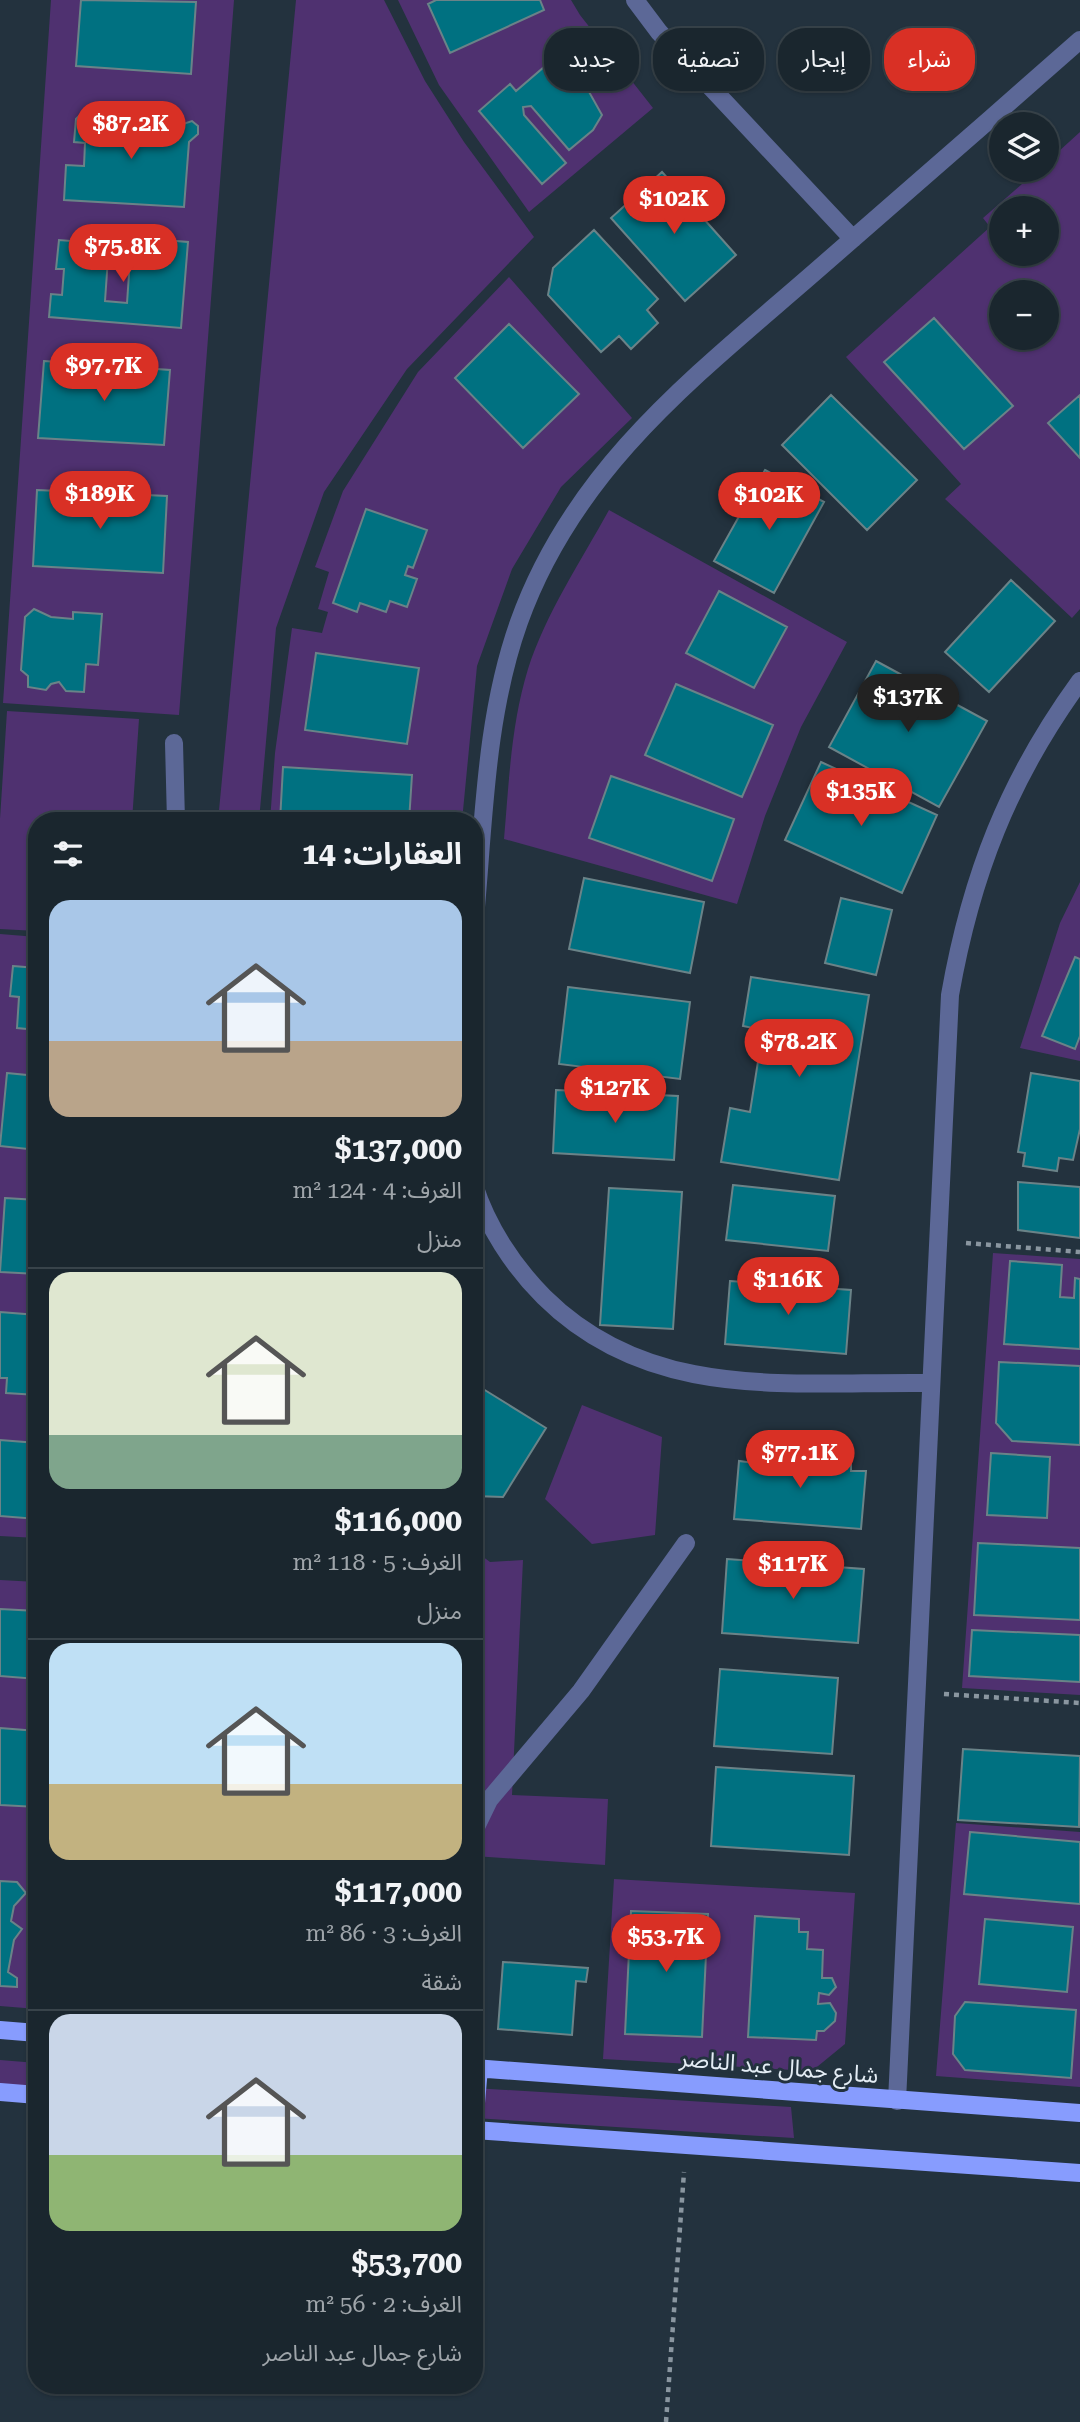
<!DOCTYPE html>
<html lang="ar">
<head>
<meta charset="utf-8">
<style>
	body { margin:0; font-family:"Roboto Serif","Noto Sans Arabic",serif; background:#232e36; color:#f1f3f6; direction:rtl; height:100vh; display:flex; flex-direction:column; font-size:26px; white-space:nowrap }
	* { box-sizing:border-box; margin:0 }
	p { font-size:23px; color:#9fa5aa }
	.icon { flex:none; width:38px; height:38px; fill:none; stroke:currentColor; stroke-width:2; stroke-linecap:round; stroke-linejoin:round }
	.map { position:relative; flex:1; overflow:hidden; direction:ltr }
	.details { position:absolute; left:28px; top:812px; width:455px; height:1582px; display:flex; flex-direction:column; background:#1a262e; border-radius:28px; box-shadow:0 2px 5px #0004,0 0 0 2px #38434a; direction:rtl }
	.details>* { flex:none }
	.banner { position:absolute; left:504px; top:28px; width:471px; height:63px; direction:rtl; display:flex; gap:14px }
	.controls { position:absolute; left:989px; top:112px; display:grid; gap:14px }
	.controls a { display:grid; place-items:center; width:70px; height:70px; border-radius:50%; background:#1a262e; box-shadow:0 2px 5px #0004,0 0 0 2px #38434a; font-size:35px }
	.price { position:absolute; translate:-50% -60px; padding:0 16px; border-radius:24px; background:#d93025; color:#fff; font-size:23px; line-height:46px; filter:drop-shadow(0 2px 4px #0008) }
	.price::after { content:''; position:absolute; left:50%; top:42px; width:21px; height:16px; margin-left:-10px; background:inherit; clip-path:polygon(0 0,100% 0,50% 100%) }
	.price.selected { background:#222; color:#fff }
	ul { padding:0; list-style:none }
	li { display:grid; align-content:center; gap:14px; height:371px; padding:0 21px }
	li+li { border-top:2px solid #38434a }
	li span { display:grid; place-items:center; height:217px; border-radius:21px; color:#555 }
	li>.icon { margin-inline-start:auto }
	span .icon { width:126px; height:126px; fill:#fffc; stroke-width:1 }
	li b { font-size:30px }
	h2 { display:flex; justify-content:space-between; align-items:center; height:84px; padding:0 21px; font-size:30px }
	.tag { padding:0 24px; border-radius:28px; background:#1a262e; box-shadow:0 2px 5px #0004,0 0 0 2px #38434a; font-size:24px; line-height:63px }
	.tag.selected { background:#d93025; color:#fff }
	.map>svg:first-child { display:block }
	.green { fill:#4f3170; fill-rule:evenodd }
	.building { fill:#007181; stroke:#6a8388; stroke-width:2 }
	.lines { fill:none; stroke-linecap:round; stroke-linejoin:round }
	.path { stroke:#8a96a0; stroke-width:4.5; stroke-dasharray:5 5; stroke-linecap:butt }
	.minor { stroke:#5c6897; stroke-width:18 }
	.major { stroke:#879cfe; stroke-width:18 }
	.labels { text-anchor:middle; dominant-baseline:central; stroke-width:6; stroke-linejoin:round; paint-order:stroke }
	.street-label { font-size:23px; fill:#e4edf5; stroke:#23323e }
</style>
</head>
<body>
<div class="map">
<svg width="1080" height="2422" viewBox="0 0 1080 2422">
	<rect width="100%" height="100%" fill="#23323e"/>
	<path class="green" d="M51,0H234L179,715L3,703Z
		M296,0H384L425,81L464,142L534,237L407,369L324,492L276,628L259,821H218Z
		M398,0H571L580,15L653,108L529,212L439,85Z
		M1080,132V609L1072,618L945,499L961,484L846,357L990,227L983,218L1038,170H1046L1047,162ZM1001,208H1046V254H1001ZM1001,292H1046V338H1001Z
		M509,277L632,418L561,487L512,569L477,666L462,821H270L275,753L292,628L322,633L328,612L318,609L329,572L315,567L343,491L418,372Z
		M609,510L847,642L801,727L765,816L737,904L504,839C509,782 511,724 528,669C546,613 581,561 609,510Z
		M7,711L139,719L132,821H37V931L0,929V819Z
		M1080,882V1061L1020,1048L1060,923Z
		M0,934L37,937V1538L0,1536Z
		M993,1253L1080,1259V1695L962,1688Z
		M582,1405L662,1437L655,1535L592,1544L545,1499Z
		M474,1550L490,1562L523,1560L512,1795L608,1799L605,1865L474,1856Z
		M0,1580L37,1582V2009L0,2006Z
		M956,1823L1080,1832V2087L936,2076Z
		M614,1879L855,1893L845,2044L812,2071L603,2059Z
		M0,2060L37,2063V2091L0,2088Z
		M474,2088L791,2107L794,2138L474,2118Z"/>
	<path class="building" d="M81,0L196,2L191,74L76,66Z
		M436,0H540L544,10L450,53L428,4Z
		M551,61L564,67L588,90L602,115L593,130L569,150L531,106L523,107L524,115L566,163L542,184L479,111L510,84L516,91Z
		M82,113L90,114L96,120L103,117H152L159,123L183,124L192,121L198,126V134L189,142L184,207L64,200L66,165L84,166L85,143L74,142L76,119Z
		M662,172L736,255L685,301L611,218Z
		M594,230L658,299L647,310L658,323L631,349L619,336L601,352L548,295L553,268Z
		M152,239L188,242L181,328L49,317L51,294L62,295L64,269H56L59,240L109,244L105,301L127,303L131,245L151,247Z
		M934,318L1013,406L964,449L884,362Z
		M509,324L579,394L523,448L455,378Z
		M44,361L170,370L164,445L38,438Z
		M831,395L917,480L867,530L782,445Z
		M1080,395V458L1048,423Z
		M765,470L824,502L774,593L714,561Z
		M37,490L167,496L163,573L33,566Z
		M366,509L427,530L413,568L408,566L405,575L417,579L407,607L390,601L386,612L360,603L357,612L333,603Z
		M1011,580L1055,621L989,692L945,652Z
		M719,591L787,627L754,688L686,653Z
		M34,609L51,617L73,619V612L102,614L98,665L86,664L84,692L66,691L59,682L51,684L46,690L28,687V676L21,670L25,617Z
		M316,653L419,668L407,744L305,730Z
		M876,661L987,721L939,807L829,747Z
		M676,684L773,725L742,797L645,755Z
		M821,762L937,815L902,893L785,840Z
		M283,767L412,775L409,821H280Z
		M611,776L734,819L712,881L589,838Z
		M584,878L704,902L690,973L569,949Z
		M841,898L892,910L876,975L825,963Z
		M1075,957L1080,959V1036L1075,1049L1042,1036Z
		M13,966L37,968V1030L17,1028L19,997L10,996Z
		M751,977L869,995L839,1180L721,1162L730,1108L750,1112L763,1030L743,1026Z
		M568,987L690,1002L680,1079L559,1064Z
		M7,1073L37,1076V1150L0,1146Z
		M1031,1073L1080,1081V1129L1073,1160L1059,1158L1057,1171L1023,1166L1025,1153L1018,1152Z
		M556,1090L678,1096L674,1160L553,1153Z
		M1018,1182L1080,1187V1238L1018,1230Z
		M733,1185L835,1196L828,1251L726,1240Z
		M609,1188L682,1192L673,1329L600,1325Z
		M5,1198L37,1200V1274L0,1272Z
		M1010,1261L1062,1265L1060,1297L1074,1298L1075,1278L1080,1279V1349L1004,1344Z
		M730,1281L851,1290L846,1354L725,1344Z
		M0,1312L37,1315V1395L6,1393L7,1378H0Z
		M999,1362L1080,1366V1445L1012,1441L996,1423Z
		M475,1384L546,1428L503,1497L474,1496Z
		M0,1440L37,1443V1519L0,1516Z
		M766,1447L840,1454V1461L851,1462V1471H866L861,1529L734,1519L739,1461L754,1463L755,1456L765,1457Z
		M991,1453L1050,1457L1047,1518L987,1515Z
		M978,1543L1080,1548V1620L974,1615Z
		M727,1559L864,1569L858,1643L722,1633Z
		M0,1609L37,1611V1679L0,1676Z
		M972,1630L1080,1635V1682L969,1676Z
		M720,1669L838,1678L832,1754L714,1746Z
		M0,1728L37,1731V1807L0,1805Z
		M963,1749L1080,1756L1079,1827L958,1820Z
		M716,1767L854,1776L849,1855L711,1846Z
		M970,1832L1080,1842V1904L964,1894Z
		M0,1881L17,1882L26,1893L14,1906L11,1921L22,1929L14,1940L8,1972L17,1978V1987L0,1986Z
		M631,1911L708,1914L702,2037L625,2034Z
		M755,1916L799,1919V1932H808L807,1949L823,1950L822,1978H832L836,1987L829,1995L819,1993L818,2004L830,2003L836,2013L835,2021L824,2031H817L816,2040L748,2037Z
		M985,1919L1073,1927L1067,1992L979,1984Z
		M503,1962L588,1968L586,1982L576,1981L572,2035L498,2029Z
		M965,2002L1076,2010L1071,2078L965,2070L953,2054L955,2016Z"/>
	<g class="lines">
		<path class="path" d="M966,1243L1080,1252
			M944,1694L1080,1703
			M666,2422L684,2172"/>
		<path class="minor" d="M635,0L659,32L853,239
			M174,743L176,821
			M474,929C484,827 484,720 519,622C576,463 702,371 824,264C909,190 995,115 1080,40
			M474,1185C487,1226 513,1266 544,1297C651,1403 791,1381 930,1383
			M474,1831L489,1800L581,1691L686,1543
			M897,2101L950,995C971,876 1008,780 1080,681"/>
		<path class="major" d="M0,2030L37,2033
			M474,2068L1080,2113
			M0,2092L37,2095
			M474,2126L479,2068
			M474,2130L1080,2173"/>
	</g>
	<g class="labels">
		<g class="street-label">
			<text transform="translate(779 2067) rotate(5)">شارع جمال عبد الناصر</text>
		</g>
	</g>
</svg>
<div class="controls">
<a><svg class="icon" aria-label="layers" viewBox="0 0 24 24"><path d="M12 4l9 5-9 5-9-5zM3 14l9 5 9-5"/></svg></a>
<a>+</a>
<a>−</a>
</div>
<b class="price" style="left:131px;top:161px">$87.2K</b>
<b class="price" style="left:674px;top:236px">$102K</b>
<b class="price" style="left:123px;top:284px">$75.8K</b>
<b class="price" style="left:104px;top:403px">$97.7K</b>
<b class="price" style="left:100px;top:531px">$189K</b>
<b class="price" style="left:769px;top:532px">$102K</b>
<b class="price selected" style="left:908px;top:734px">$137K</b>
<b class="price" style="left:861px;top:828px">$135K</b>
<b class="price" style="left:799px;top:1079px">$78.2K</b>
<b class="price" style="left:615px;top:1125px">$127K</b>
<b class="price" style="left:788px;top:1317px">$116K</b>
<b class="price" style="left:800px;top:1490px">$77.1K</b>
<b class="price" style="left:793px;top:1601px">$117K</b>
<b class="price" style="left:666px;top:1974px">$53.7K</b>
<div class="banner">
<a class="tag selected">شراء</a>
<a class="tag">إيجار</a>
<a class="tag">تصفية</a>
<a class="tag">جديد</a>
</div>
<section class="details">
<h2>العقارات: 14<svg class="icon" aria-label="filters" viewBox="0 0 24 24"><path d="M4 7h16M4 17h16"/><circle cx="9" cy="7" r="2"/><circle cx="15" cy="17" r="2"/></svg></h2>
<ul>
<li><span style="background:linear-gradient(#a9c7e8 65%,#b9a48a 0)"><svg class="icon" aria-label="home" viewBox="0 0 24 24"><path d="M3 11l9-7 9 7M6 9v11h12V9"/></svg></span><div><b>$137,000</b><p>الغرف: 4 · 124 m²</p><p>منزل</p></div></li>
<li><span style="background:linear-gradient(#dfe7d0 75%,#7fa58c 0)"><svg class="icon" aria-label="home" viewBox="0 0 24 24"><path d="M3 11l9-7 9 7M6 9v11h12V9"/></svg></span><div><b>$116,000</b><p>الغرف: 5 · 118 m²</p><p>منزل</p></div></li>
<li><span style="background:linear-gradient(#bfe0f5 65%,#c2b280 0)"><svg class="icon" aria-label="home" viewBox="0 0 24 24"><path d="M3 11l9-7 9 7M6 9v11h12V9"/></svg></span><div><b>$117,000</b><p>الغرف: 3 · 86 m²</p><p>شقة</p></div></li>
<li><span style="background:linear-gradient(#c9d6e8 65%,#8fb573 0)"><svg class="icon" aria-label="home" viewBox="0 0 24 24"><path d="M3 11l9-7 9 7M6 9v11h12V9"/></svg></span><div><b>$53,700</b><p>الغرف: 2 · 56 m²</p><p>شارع جمال عبد الناصر</p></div></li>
</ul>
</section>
</div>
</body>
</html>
